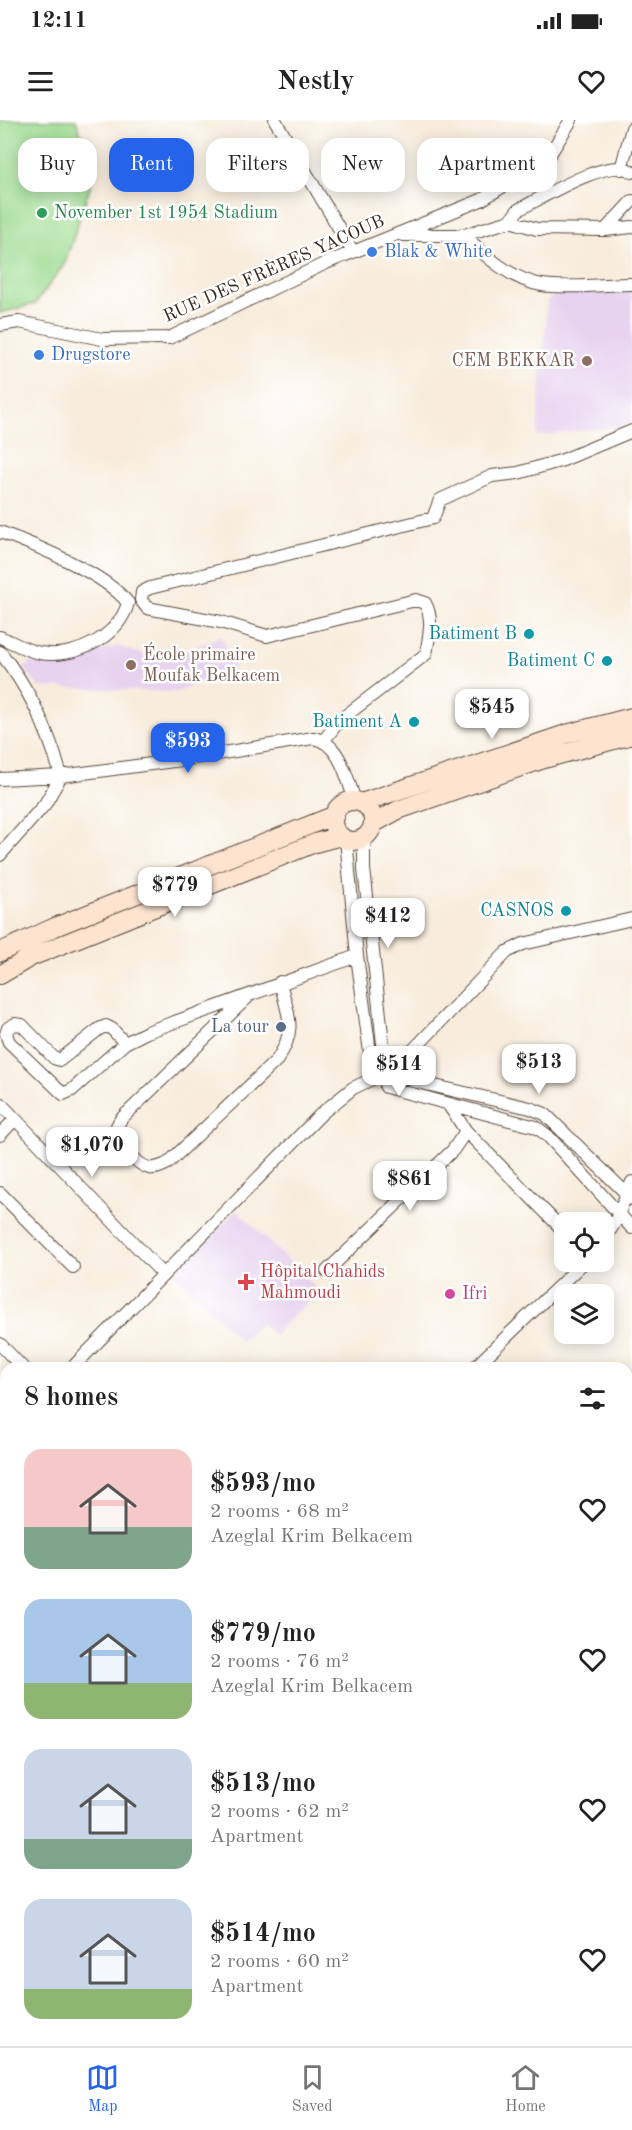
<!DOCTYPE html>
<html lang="en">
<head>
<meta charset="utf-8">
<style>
	body { margin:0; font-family:"Old Standard TT",serif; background:#f2f2f2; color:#222; height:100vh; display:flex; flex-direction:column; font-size:22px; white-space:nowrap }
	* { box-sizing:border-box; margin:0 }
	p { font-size:20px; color:#767676 }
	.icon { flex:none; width:33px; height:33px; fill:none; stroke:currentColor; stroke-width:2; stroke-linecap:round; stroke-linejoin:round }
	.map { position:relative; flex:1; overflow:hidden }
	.panel { position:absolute; left:0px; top:1242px; width:633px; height:684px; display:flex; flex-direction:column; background:#fff; border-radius:18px 18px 0 0; box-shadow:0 3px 15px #0003 }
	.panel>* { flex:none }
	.guide { position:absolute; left:18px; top:18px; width:597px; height:54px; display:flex; gap:12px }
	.buttons { position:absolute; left:554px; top:1092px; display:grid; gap:12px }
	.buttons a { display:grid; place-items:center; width:60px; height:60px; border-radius:12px; background:#fff; box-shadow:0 3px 15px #0003; font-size:30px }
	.price { position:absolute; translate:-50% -51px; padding:0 14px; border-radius:12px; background:#fff; color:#222; font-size:20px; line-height:39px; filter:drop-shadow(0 2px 3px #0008) }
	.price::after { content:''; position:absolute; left:50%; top:36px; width:18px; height:14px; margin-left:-9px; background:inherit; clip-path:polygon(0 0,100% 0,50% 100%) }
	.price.selected { background:#2563eb; color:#fff }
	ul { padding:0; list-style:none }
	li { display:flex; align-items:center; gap:18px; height:150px; padding:0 24px }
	li span { display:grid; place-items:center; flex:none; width:168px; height:120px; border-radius:18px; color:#555 }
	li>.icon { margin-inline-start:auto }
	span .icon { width:72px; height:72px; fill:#fffc; stroke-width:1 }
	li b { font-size:26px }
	h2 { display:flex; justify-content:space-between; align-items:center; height:72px; padding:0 24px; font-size:26px }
	.tag { padding:0 21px; border-radius:18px; background:#fff; box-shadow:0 3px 15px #0003; font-size:21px; line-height:54px }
	.tag.selected { background:#2563eb; color:#fff }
	.status { display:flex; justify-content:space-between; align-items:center; height:42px; padding:0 30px; background:#fff; direction:ltr }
	.status svg { height:16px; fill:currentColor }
	header { display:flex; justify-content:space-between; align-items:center; height:78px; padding:0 24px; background:#fff; font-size:27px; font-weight:700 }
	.tab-bar { display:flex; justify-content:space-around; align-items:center; height:84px; border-top:2px solid #e0e0e0; background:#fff; font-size:16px; color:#767676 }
	.tab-bar a { display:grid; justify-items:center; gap:3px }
	.tab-bar .selected { color:#2563eb }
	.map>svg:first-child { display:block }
	.built { fill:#e7d2ef }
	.green { fill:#9edc91; stroke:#6c8358; stroke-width:1.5 }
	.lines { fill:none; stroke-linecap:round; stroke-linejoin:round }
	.minor-casing { stroke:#57473b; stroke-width:14 }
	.secondary-casing { stroke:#57473b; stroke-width:20 }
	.minor { stroke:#fff; stroke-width:12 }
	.secondary { stroke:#fde4d1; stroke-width:18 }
	.leisure-dot { fill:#2e9e5b; stroke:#fff; stroke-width:2 }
	.shop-dot { fill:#3f7fe0; stroke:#fff; stroke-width:2 }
	.education-dot { fill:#8d6e63; stroke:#fff; stroke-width:2 }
	.culture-dot { fill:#0f9aa8; stroke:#fff; stroke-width:2 }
	.service-dot { fill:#5c6f8a; stroke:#fff; stroke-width:2 }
	.health-dot { fill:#e0444e; stroke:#fff; stroke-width:2 }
	.hotel-dot { fill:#d1479c; stroke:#fff; stroke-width:2 }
	.labels { text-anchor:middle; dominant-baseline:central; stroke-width:5; stroke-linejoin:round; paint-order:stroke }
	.leisure-label { font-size:18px; fill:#27864d; stroke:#fff; text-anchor:start }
	.shop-label { font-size:18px; fill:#366cbe; stroke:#fff; text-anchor:start }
	.street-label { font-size:18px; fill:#3b2a1e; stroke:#fff }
	.education-label { font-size:18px; fill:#785e54; stroke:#fff; text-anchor:end }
	.culture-label { font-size:18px; fill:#0d838f; stroke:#fff; text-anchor:end }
	.service-label { font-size:18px; fill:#4e5e75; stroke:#fff; text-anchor:end }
	.health-label { font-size:18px; fill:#be3a42; stroke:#fff; text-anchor:start }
	.hotel-label { font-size:18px; fill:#b23c85; stroke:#fff; text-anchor:start }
</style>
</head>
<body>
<div class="status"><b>12:11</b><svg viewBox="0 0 49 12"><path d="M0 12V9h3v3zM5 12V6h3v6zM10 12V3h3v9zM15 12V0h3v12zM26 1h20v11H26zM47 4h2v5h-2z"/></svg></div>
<header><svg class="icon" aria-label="menu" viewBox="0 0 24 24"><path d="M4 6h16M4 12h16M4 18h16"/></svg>Nestly<svg class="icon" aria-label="heart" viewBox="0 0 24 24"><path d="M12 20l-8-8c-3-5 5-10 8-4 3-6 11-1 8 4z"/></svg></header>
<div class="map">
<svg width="632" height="1926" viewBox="0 0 632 1926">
	<rect width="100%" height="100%" fill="#fff"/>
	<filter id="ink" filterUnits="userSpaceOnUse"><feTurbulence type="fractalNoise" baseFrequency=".0167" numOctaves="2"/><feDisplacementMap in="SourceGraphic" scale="12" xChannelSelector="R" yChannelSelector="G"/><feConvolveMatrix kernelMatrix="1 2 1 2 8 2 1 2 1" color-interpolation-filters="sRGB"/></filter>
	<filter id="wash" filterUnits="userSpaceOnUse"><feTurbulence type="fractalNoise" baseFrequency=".008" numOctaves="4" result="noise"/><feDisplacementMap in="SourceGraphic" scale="24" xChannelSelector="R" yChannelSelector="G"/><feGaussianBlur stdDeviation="1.35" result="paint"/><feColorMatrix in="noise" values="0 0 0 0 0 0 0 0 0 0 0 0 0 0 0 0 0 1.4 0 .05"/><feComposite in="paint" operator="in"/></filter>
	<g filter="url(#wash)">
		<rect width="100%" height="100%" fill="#f8eddd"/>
		<path class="built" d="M569,167H632V302L623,306L537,316L547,180Z
			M221,516L235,547L177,572L39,567L24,548L36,538L58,543L117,526L163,541Z
			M237,1090L319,1171L274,1215L261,1202L241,1221L174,1153Z
			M632,1311V1926H445L443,1920H627V1314Z"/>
		<path class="green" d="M0,0H76L80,13L91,21L93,58L65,143L35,184L0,193Z"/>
	</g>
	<g filter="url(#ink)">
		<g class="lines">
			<g class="minor-casing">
				<path id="minor" d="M275,0L353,132
					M621,49L632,8
					M510,101L518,90C540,79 612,34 632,52
					M605,110L632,107
					M402,115H464L510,101L537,109L605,110L632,81
					M464,115C485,136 512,160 542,165C566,169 606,164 632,164
					M0,205L19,202L102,219L169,218L326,143L481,80L547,39L571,0
					M0,412C35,425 106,454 128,483C118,518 74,539 40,533C27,531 12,522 0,517
					M0,532C29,568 49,611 61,656L45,684L0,735
					M324,620L340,600L426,534C429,516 434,499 425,483L416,480L267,516L221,502L147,488L141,480L142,472L150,468L433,398L440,380L492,356L518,353L563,340L632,311
					M0,659L61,656L181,640L313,618C340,622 347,658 355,681
					M364,717V749L385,942
					M346,719L357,836L372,947
					M248,877L121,999L117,1006C118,1020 134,1044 149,1048C156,1049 162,1046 168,1043L277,940C298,908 288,896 280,862
					M125,923L112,909L106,906L99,909L60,940L54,938L22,905L15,904L8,908L6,914L9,922L63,974L72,970L125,923L147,912L357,836
					M394,950L507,832L523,824L632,799
					M395,954L413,961L530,988L545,994L632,1079
					M386,967L536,1007L548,1016L632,1108
					M0,983L162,1153
					M448,984L466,1011L561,1108
					M0,1015L15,999
					M0,1073L73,1147
					M603,1121L614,1104L632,1062
					M327,1151L453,1030L466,1011
					M0,1224L23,1248
					M72,1248L322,993L353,968L370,960
					M474,1248L584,1142
					M0,1296L6,1294
					M627,1332L632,1328
					M627,1460L632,1459
					M627,1632H632
					M0,1709L6,1715
					M627,1819L632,1827
					M219,1920L223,1926
					M402,1920L403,1926
					M482,1920L486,1926
					M77,1926V1920
					M202,1926L205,1920
					M335,1926L355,1920"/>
			</g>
			<g class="secondary-casing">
				<path id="secondary" d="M333 701a20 20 0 1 1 40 0a20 20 0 1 1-40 0Z
					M361,683L566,614L632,597
					M373,704L398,690L544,639L632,615
					M0,832L55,807L335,695
					M0,855L31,837L315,723L341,716"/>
			</g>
			<use href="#minor" class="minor"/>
			<use href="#secondary" class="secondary"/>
		</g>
	</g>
	<circle class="leisure-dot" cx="42" cy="93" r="6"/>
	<g class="shop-dot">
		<circle cx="372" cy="132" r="6"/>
		<circle cx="39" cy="235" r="6"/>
	</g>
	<g class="education-dot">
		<circle cx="587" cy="241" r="6"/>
		<circle cx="131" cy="545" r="6"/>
	</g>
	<g class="culture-dot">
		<circle cx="529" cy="514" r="6"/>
		<circle cx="607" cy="541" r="6"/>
		<circle cx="414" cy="602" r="6"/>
		<circle cx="566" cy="791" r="6"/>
	</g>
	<circle class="service-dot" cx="281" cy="907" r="6"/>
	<path class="health-dot" d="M243 1153h6v6h6v6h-6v6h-6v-6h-6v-6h6z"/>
	<circle class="hotel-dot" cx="450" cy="1174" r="6"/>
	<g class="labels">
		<g class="leisure-label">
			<text x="54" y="93">November 1st 1954 Stadium</text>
		</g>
		<g class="shop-label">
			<text x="384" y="132">Blak &amp; White</text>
			<text x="51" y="235">Drugstore</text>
		</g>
		<g class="street-label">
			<text transform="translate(274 149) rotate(-24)">RUE DES FRÈRES YACOUB</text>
		</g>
		<g class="education-label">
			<text x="575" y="241">CEM BEKKAR</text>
			<text x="143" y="535" text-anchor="start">École primaire<tspan x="143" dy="21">Moufak Belkacem</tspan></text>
		</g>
		<g class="culture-label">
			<text x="517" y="514">Batiment B</text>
			<text x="595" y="541">Batiment C</text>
			<text x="402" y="602">Batiment A</text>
			<text x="554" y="791">CASNOS</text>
		</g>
		<g class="service-label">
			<text x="269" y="907">La tour</text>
		</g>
		<g class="health-label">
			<text x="260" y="1152">Hôpital Chahids<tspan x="260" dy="21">Mahmoudi</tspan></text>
		</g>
		<g class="hotel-label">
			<text x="462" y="1174">Ifri</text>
		</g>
	</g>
</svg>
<div class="buttons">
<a><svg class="icon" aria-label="locate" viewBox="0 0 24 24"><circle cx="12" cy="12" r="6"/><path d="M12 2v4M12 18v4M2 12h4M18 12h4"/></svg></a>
<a><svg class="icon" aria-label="layers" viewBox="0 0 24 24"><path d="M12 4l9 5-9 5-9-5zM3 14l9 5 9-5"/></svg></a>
</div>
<b class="price" style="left:492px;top:620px">$545</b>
<b class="price selected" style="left:188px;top:654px">$593</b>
<b class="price" style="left:175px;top:798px">$779</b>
<b class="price" style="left:388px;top:829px">$412</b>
<b class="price" style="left:539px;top:975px">$513</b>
<b class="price" style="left:399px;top:977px">$514</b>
<b class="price" style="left:92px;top:1058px">$1,070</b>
<b class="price" style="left:410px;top:1092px">$861</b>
<div class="guide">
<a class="tag">Buy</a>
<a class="tag selected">Rent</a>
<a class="tag">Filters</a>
<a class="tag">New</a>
<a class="tag">Apartment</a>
</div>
<section class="panel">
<h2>8 homes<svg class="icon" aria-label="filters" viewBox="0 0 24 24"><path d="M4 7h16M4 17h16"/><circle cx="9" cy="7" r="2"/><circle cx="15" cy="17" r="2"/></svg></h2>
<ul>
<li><span style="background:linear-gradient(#f6c9c9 65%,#7fa58c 0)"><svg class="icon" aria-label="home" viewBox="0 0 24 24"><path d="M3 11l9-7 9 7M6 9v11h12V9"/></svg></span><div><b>$593/mo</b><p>2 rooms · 68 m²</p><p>Azeglal Krim Belkacem</p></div><svg class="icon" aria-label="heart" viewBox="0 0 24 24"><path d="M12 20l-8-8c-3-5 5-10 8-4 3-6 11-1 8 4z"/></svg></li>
<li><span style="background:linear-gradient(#a9c7e8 70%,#8fb573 0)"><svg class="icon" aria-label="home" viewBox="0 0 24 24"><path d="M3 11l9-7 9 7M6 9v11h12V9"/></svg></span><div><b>$779/mo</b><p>2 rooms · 76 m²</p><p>Azeglal Krim Belkacem</p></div><svg class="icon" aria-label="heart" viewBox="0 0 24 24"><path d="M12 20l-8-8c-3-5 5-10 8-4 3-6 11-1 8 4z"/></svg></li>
<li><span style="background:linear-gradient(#c9d6e8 75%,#7fa58c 0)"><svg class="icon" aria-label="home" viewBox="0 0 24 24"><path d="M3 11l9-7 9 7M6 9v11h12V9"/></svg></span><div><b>$513/mo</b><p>2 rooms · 62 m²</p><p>Apartment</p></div><svg class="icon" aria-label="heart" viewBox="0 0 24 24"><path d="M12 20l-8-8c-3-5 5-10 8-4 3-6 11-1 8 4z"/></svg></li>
<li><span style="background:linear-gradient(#c9d6e8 75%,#8fb573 0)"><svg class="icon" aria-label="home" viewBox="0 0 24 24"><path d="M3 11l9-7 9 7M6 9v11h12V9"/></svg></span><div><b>$514/mo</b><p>2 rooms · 60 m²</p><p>Apartment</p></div><svg class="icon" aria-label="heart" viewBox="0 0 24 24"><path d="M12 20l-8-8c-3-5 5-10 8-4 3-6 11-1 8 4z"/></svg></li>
</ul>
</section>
</div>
<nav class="tab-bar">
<a class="selected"><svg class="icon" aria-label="map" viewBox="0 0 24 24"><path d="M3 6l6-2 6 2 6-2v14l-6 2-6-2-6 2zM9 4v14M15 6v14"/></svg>Map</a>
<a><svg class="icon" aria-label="saved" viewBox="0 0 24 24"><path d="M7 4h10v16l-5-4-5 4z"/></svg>Saved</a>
<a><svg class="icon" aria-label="home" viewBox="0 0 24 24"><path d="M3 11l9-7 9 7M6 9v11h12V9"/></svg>Home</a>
</nav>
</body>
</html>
